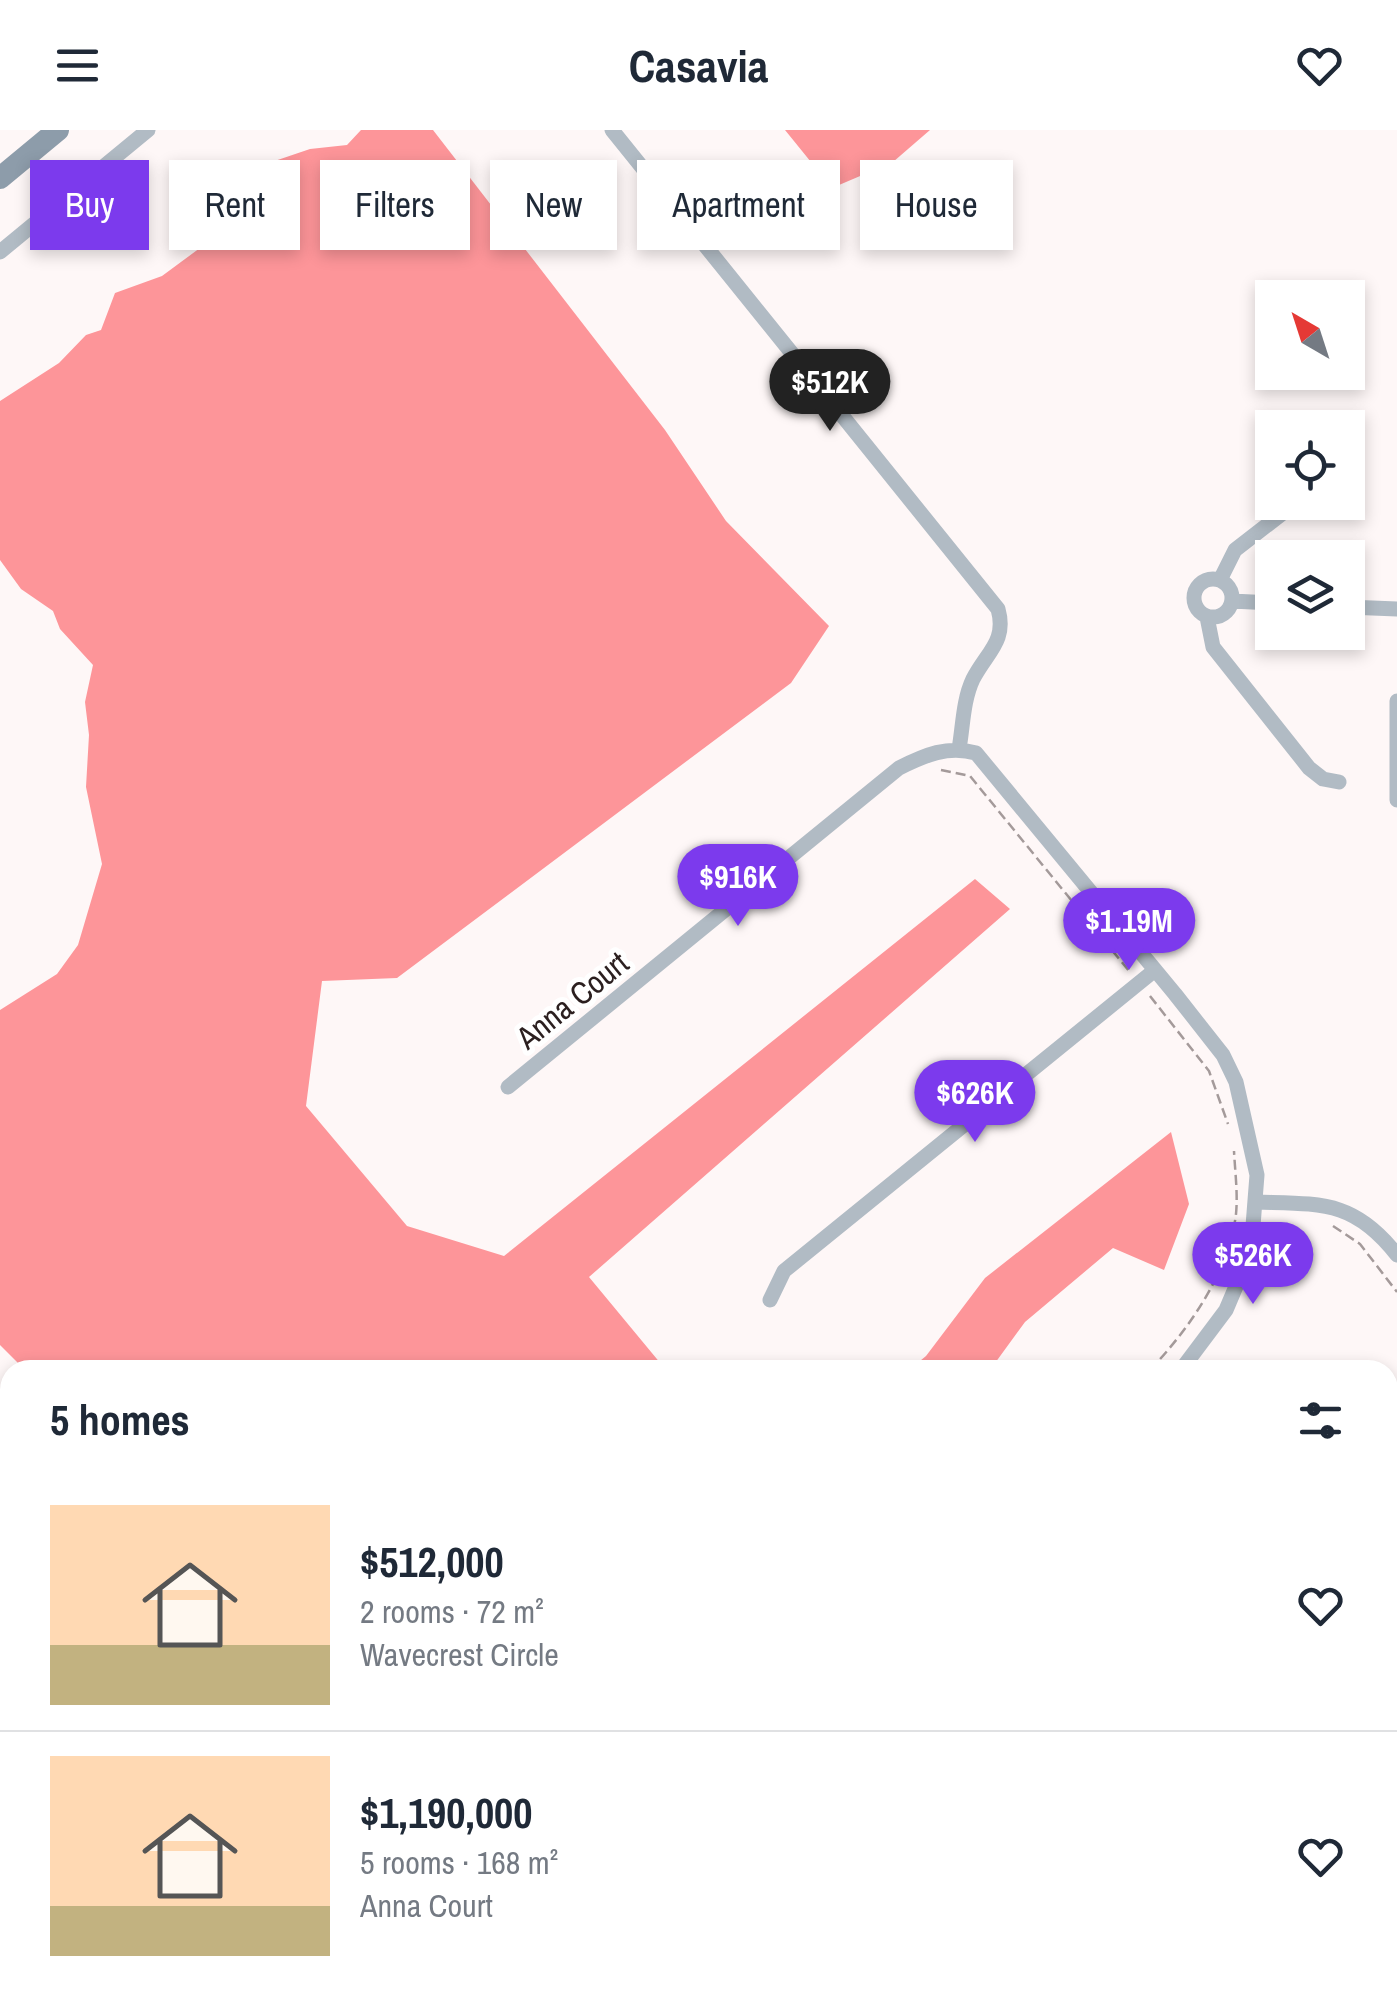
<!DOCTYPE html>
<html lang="en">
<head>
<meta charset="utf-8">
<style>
	body { margin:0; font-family:"Archivo Narrow",sans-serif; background:#f6f6f7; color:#1f2937; height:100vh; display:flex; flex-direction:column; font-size:38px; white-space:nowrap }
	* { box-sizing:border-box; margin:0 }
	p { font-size:32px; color:#747a83 }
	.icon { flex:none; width:55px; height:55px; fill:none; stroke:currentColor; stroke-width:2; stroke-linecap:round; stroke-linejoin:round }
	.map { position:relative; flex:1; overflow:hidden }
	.details { position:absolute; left:0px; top:1230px; width:1398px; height:642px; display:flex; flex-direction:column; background:#fff; border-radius:30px 30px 0 0; box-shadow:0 5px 15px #0003 }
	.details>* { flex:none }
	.top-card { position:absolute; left:30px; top:30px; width:1338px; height:90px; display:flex; gap:20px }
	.needle { width:65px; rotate:321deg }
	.controls { position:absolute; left:1255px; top:150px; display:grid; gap:20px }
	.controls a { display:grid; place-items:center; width:110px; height:110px; border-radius:0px; background:#fff; box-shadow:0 5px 15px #0003; font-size:50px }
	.price { position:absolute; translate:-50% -85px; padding:0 22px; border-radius:35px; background:#7c3aed; color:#fff; font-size:32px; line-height:65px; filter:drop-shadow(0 2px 5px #0008) }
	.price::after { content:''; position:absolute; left:50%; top:60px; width:30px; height:22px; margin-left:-15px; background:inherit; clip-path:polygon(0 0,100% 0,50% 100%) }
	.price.active { background:#222; color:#fff }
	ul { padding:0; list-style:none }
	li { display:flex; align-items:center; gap:30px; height:250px; padding:0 50px }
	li+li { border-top:2px solid #e0e1e3 }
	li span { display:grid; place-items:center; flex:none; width:280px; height:200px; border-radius:0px; color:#555 }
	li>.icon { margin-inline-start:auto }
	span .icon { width:120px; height:120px; fill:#fffc; stroke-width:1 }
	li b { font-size:42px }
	h2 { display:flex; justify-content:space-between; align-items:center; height:120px; padding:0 50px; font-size:42px }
	.pill { padding:0 35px; border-radius:0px; background:#fff; box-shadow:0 5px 15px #0003; font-size:35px; line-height:90px }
	.pill.active { background:#7c3aed; color:#fff }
	header { display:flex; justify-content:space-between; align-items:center; height:130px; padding:0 50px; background:#fff; font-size:45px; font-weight:700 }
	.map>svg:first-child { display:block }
	.water { fill:#fd9599 }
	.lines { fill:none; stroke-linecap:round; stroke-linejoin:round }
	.path { stroke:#a49a9a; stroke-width:2.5; stroke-dasharray:10 5; stroke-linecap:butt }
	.lane { stroke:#b1bbc4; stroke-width:8 }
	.street { stroke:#b1bbc4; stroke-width:15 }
	.secondary { stroke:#8d9caa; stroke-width:22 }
	.labels { text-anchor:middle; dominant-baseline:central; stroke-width:10; stroke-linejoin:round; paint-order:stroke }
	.street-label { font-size:32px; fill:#2b1f1f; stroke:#fff }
</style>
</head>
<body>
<header><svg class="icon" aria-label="menu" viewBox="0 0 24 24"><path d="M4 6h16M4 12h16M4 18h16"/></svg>Casavia<svg class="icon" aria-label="heart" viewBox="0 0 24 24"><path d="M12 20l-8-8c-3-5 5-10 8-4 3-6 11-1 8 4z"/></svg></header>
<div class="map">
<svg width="1397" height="1872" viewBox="0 0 1397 1872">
	<rect width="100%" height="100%" fill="#fef7f7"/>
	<path class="water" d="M361,0H433L665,300L726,391L829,496L791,553L397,848L322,851L306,976L407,1096L504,1126L975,749L1010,779L589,1147L666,1240H25L0,1215V880L57,844L78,815L102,734L86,657L89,605L85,572L93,535L60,499L53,481L21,459L0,430V271L59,233L86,205L101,200L115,163L162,146L204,115L219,93L254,66V38L310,19L347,15Z
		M785,0H930L893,32L832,58Z
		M1171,1002L1189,1074L1164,1140L1113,1118L1025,1192L990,1240H909L926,1226L985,1148Z"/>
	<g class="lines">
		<path class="path" d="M941,640L970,646L1129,841
			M1150,866L1209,941L1228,994
			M1333,1096L1360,1114L1397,1162
			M1150,1240C1189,1199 1229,1142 1236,1084C1238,1064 1235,1041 1234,1021
			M1388,1451L1397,1443"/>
		<path class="lane" d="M0,1707H10"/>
		<path class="street" d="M612,0L998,479C1007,511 987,522 973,549C963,570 963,596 959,619
			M0,122L148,0
			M1194 468a19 19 0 1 1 38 0a19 19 0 1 1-38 0Z
			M1220,450L1235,420L1297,372
			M1232,471L1272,473
			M1348,477L1397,479
			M1207,487L1213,517L1309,638L1323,649L1339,652
			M1397,571V670
			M508,957L899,638C925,625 948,615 976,623L1175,864L1223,925L1236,952L1257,1045L1251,1121L1226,1180L1181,1240
			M1257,1072C1321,1074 1354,1070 1397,1125
			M770,1170L784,1141L1155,840
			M1388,1424L1397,1417
			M0,1472L10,1484
			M81,1862L88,1872
			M398,1862L406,1872
			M213,1872L222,1862
			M1315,1872L1316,1862"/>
		<path class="secondary" d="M0,48L58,0"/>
	</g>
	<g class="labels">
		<g class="street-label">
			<text transform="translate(572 870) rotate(-39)">Anna Court</text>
		</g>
	</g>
</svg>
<div class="controls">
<a><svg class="needle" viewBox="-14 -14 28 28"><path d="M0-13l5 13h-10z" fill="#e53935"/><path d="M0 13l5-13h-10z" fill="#747a83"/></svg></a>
<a><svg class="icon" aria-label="locate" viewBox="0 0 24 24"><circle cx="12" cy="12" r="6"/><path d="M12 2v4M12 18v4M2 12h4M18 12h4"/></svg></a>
<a><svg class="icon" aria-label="layers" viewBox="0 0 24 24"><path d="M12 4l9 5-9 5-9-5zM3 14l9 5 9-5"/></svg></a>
</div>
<b class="price active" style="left:830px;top:304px">$512K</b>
<b class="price" style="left:738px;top:799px">$916K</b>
<b class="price" style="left:1129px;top:843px">$1.19M</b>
<b class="price" style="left:975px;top:1015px">$626K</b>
<b class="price" style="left:1253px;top:1177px">$526K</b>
<div class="top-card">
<a class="pill active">Buy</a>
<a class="pill">Rent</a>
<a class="pill">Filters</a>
<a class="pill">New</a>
<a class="pill">Apartment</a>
<a class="pill">House</a>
</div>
<section class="details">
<h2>5 homes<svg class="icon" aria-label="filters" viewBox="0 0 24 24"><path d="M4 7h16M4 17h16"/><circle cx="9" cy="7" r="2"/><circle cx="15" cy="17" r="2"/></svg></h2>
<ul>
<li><span style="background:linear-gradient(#ffd9b3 70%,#c2b280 0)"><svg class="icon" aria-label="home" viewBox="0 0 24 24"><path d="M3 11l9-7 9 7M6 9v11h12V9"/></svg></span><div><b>$512,000</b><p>2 rooms · 72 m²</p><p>Wavecrest Circle</p></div><svg class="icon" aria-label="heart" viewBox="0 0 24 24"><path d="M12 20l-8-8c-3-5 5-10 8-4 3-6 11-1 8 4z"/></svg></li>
<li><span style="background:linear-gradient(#ffd9b3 75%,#c2b280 0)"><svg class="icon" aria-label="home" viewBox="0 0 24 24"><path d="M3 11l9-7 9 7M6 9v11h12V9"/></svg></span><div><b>$1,190,000</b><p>5 rooms · 168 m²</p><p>Anna Court</p></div><svg class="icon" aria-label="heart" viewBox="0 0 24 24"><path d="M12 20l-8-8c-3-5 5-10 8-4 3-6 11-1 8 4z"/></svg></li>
</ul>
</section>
</div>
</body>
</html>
